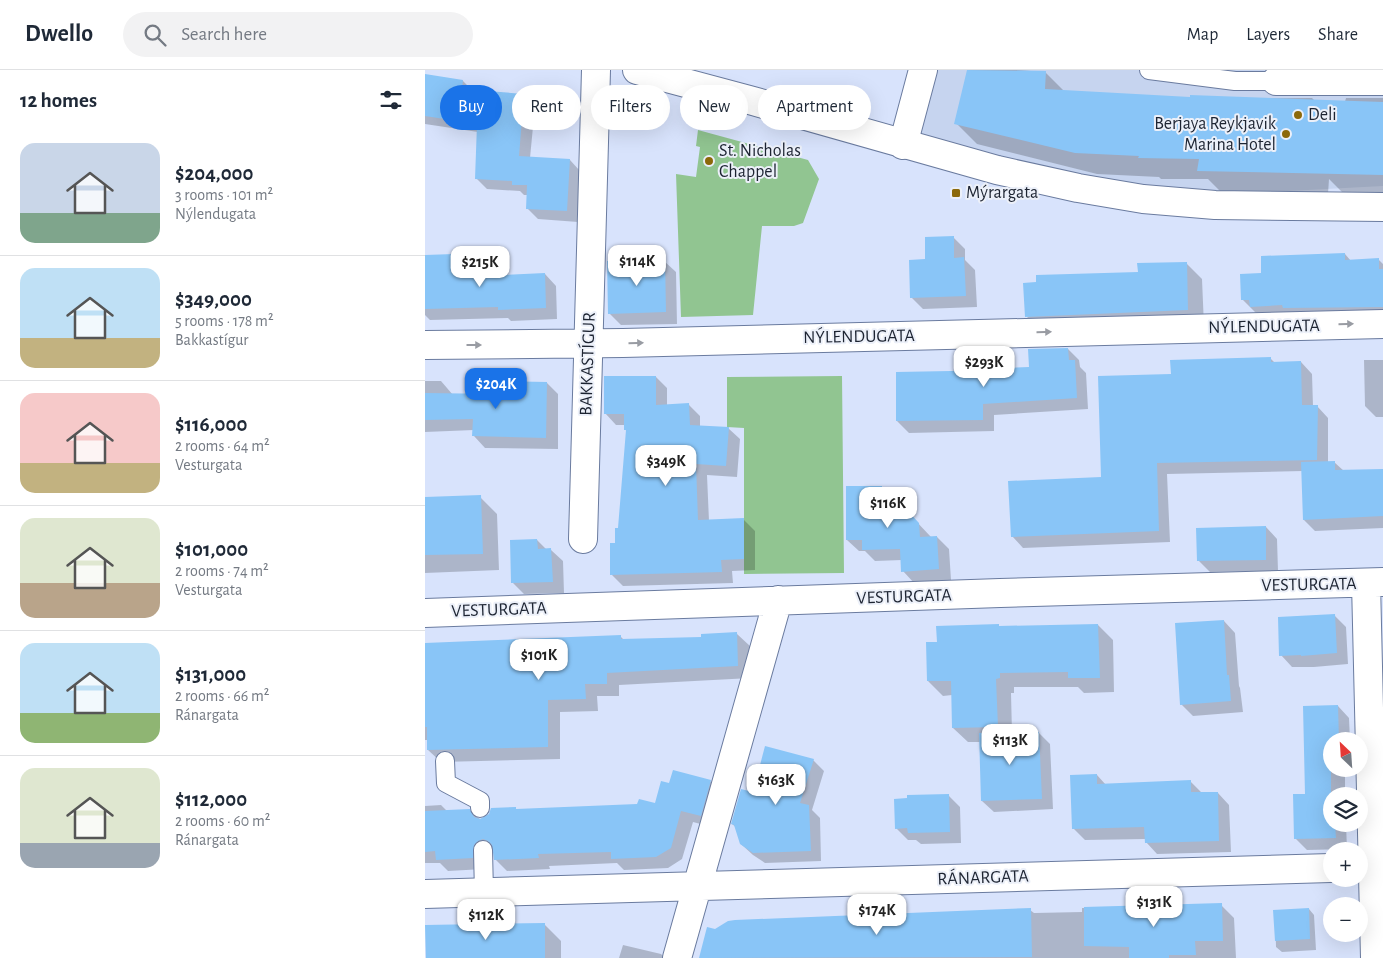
<!DOCTYPE html>
<html lang="en">
<head>
<meta charset="utf-8">
<style>
	body { margin:0; font-family:"Alegreya Sans",sans-serif; background:#f2f2f3; color:#1f2937; height:100vh; display:flex; flex-direction:column; font-size:19px; white-space:nowrap }
	* { box-sizing:border-box; margin:0 }
	p { font-size:16px; color:#747a83 }
	.icon { flex:none; width:28px; height:28px; fill:none; stroke:currentColor; stroke-width:2; stroke-linecap:round; stroke-linejoin:round }
	.map { position:relative; flex:1; overflow:hidden }
	.side { display:flex; flex-direction:column; background:#fff; width:425px }
	.side>* { flex:none }
	.banner { position:absolute; left:15px; top:15px; width:475px; height:45px; display:flex; gap:10px }
	.needle { width:32px; rotate:335deg }
	.fabs { position:absolute; left:898px; top:662px; display:grid; gap:10px }
	.fabs a { display:grid; place-items:center; width:45px; height:45px; border-radius:50%; background:#fff; box-shadow:0 5px 20px #0002; font-size:25px }
	.price { position:absolute; translate:-50% -42px; padding:0 11px; border-radius:10px; background:#fff; color:#222; font-size:16px; line-height:32px; filter:drop-shadow(0 1px 2px #0008) }
	.price::after { content:''; position:absolute; left:50%; top:30px; width:15px; height:11px; margin-left:-8px; background:inherit; clip-path:polygon(0 0,100% 0,50% 100%) }
	.price.active { background:#1a73e8; color:#fff }
	ul { padding:0; list-style:none }
	li { display:flex; align-items:center; gap:15px; height:125px; padding:0 20px }
	li+li { border-top:1px solid #e0e1e3 }
	li span { display:grid; place-items:center; flex:none; width:140px; height:100px; border-radius:15px; color:#555 }
	li>.icon { margin-inline-start:auto }
	span .icon { width:60px; height:60px; fill:#fffc; stroke-width:1 }
	li b { font-size:21px }
	h2 { display:flex; justify-content:space-between; align-items:center; height:60px; padding:0 20px; font-size:21px }
	.pill { padding:0 18px; border-radius:22px; background:#fff; box-shadow:0 5px 20px #0002; font-size:18px; line-height:45px }
	.pill.active { background:#1a73e8; color:#fff }
	header { display:flex; align-items:center; gap:30px; box-sizing:border-box; height:70px; padding:0 25px; background:#fff; border-bottom:1px solid #e0e1e3 }
	header strong { font-size:24px }
	nav { display:flex; gap:28px; margin-inline-start:auto; font-size:18px }
	.search { width:350px; height:45px; background:#f2f2f3; display:flex; align-items:center; gap:12px; box-sizing:border-box; padding:0 18px; border-radius:28px; color:#747a83; font-size:19px }
	main { display:flex; flex:1; min-height:0 }
	.map>svg:first-child { display:block }
	.built { fill:#c6d4ef }
	.green { fill:#91c591 }
	.shadow { fill:#0003 }
	.building { fill:#89c5f7 }
	.lines { fill:none; stroke-linecap:round; stroke-linejoin:round }
	.lane-casing { stroke:#6a7b9f; stroke-width:20 }
	.street-casing { stroke:#6a7b9f; stroke-width:30 }
	.primary-casing { stroke:#6a7b9f; stroke-width:30 }
	.lane { stroke:#fff; stroke-width:18 }
	.street { stroke:#fff; stroke-width:28 }
	.primary { stroke:#fff; stroke-width:28 }
	.oneway { fill:#999ca3 }
	.poi-dot { fill:#8c690a; stroke:#ecf0f9; stroke-width:2 }
	.labels { text-anchor:middle; dominant-baseline:central; stroke-width:4; stroke-linejoin:round; paint-order:stroke }
	.poi-label { font-size:18px; fill:#1d2432; stroke:#ecf0f9; text-anchor:start }
	.street-label { font-size:18px; fill:#1d2432; stroke:#ecf0f9 }
</style>
</head>
<body>
<header>
<strong>Dwello</strong>
<div class="search"><svg class="icon" aria-label="search" viewBox="0 0 24 24"><circle cx="10" cy="10" r="6"/><path d="M15 15l6 6"/></svg>Search here</div>
<nav><a>Map</a><a>Layers</a><a>Share</a></nav>
</header>
<main>
<section class="side">
<h2>12 homes<svg class="icon" aria-label="filters" viewBox="0 0 24 24"><path d="M4 7h16M4 17h16"/><circle cx="9" cy="7" r="2"/><circle cx="15" cy="17" r="2"/></svg></h2>
<ul>
<li><span style="background:linear-gradient(#c9d6e8 70%,#7fa58c 0)"><svg class="icon" aria-label="home" viewBox="0 0 24 24"><path d="M3 11l9-7 9 7M6 9v11h12V9"/></svg></span><div><b>$204,000</b><p>3 rooms · 101 m²</p><p>Nýlendugata</p></div></li>
<li><span style="background:linear-gradient(#bfe0f5 70%,#c2b280 0)"><svg class="icon" aria-label="home" viewBox="0 0 24 24"><path d="M3 11l9-7 9 7M6 9v11h12V9"/></svg></span><div><b>$349,000</b><p>5 rooms · 178 m²</p><p>Bakkastígur</p></div></li>
<li><span style="background:linear-gradient(#f6c9c9 70%,#c2b280 0)"><svg class="icon" aria-label="home" viewBox="0 0 24 24"><path d="M3 11l9-7 9 7M6 9v11h12V9"/></svg></span><div><b>$116,000</b><p>2 rooms · 64 m²</p><p>Vesturgata</p></div></li>
<li><span style="background:linear-gradient(#dfe7d0 65%,#b9a48a 0)"><svg class="icon" aria-label="home" viewBox="0 0 24 24"><path d="M3 11l9-7 9 7M6 9v11h12V9"/></svg></span><div><b>$101,000</b><p>2 rooms · 74 m²</p><p>Vesturgata</p></div></li>
<li><span style="background:linear-gradient(#bfe0f5 70%,#8fb573 0)"><svg class="icon" aria-label="home" viewBox="0 0 24 24"><path d="M3 11l9-7 9 7M6 9v11h12V9"/></svg></span><div><b>$131,000</b><p>2 rooms · 66 m²</p><p>Ránargata</p></div></li>
<li><span style="background:linear-gradient(#dfe7d0 75%,#9aa5b1 0)"><svg class="icon" aria-label="home" viewBox="0 0 24 24"><path d="M3 11l9-7 9 7M6 9v11h12V9"/></svg></span><div><b>$112,000</b><p>2 rooms · 60 m²</p><p>Ránargata</p></div></li>
</ul>
</section>
<div class="map">
<svg width="958" height="888" viewBox="0 0 958 888">
	<rect width="100%" height="100%" fill="#d8e3fc"/>
	<path class="built" d="M507,0H958V116L718,129L479,76Z"/>
	<path class="green" d="M273,60L383,90L394,109L378,153L369,156H337L328,245L256,247L251,104L271,107L275,77L271,76Z
		M417,306L419,503L319,504V358L302,357V307Z"/>
	<path class="shadow" d="M543,0H592L620,2L639,21L767,29L887,28L908,49L907,79L921,28H958V126H921L904,109L903,124L795,121L783,109H736L734,107L672,104L552,74L531,53Z
		M0,5L38,11L48,21L99,25L110,36L105,88L145,90L155,101L153,152L113,149L102,138L103,125H99L95,121L62,119L51,108L53,62L0,54Z
		M528,167L540,179V190L550,200L552,237L498,239L486,227L502,190Z
		M920,184L926,191L953,189L958,194V250L831,243L817,229L837,204Z
		M28,186L40,197V206L41,208L120,204L131,216L132,249L86,251L83,248L5,250L0,245V187Z
		M239,191L251,202L252,254L196,255L184,243Z
		M761,193L777,209L779,256L618,263L602,247L714,203Z
		M643,279L654,290L655,297L661,303L663,339L569,345V361L484,363L472,351L582,301L605,298Z
		M846,289L850,293L876,292L887,304L888,336H892L903,348V392H909L919,401H958V458L890,461L879,450L878,401L742,404L745,472L598,478L587,466L677,408L747,305Z
		M939,290H958V347H951L940,336Z
		M231,307L242,318V336L264,335L275,346V357L303,358L315,369L312,407L282,405L284,451L319,450L330,461V500L307,501L308,513L198,516L187,505L194,459L202,362L200,359V355H191L180,343Z
		M0,311H16L28,325H77L122,313L133,324V379L60,378L49,366V360L0,362Z
		M457,417L468,429V435L490,450L506,467H512L524,479L526,510L489,513L478,501L477,490L450,491L440,481H434L422,470Z
		M55,427L72,444L74,500L0,503V428Z
		M841,457L852,469L853,501L785,502L773,490Z
		M112,470L122,480H126L138,491L139,523L99,524L88,513Z
		M909,545L921,557L923,594L889,597H867L856,585Z
		M799,551L810,563L814,616L815,618L818,642L768,646L756,634Z
		M673,555L688,570L689,622L659,623L653,617H589V623H586L587,663H614L625,674L628,739L569,742L557,731L555,672H543L528,658L527,625L518,626L503,611Z
		M312,564L325,576L326,608L194,615V626H172L173,641L135,642V689L16,692L3,680V670H0V574L195,566L199,570L277,568Z
		M913,636L924,648L925,671H906V699H920V726H906V754H921L922,779L882,780L870,768L881,725Z
		M388,690L399,701L387,740L395,748L396,791L340,793L328,785L316,774L312,758L307,754L329,724Z
		M672,705L681,715L765,711L777,723H793L804,735L806,782L732,784L721,772V769L660,770L648,758Z
		M285,711L297,723L287,757L268,752L257,789L243,798L199,800L192,793L124,796L125,799L82,801L70,789L69,781L65,782L59,799L23,801L15,793H0V736L16,735L22,741L44,740L56,750L90,738L92,740L231,735L245,715Z
		M524,726L535,737L536,773L496,774L491,770H483L471,758Z
		M796,835L809,848L811,888H275L283,859L291,860L605,840L609,843L657,842V838Z
		M884,839L889,845L891,880L857,882L851,877L850,841Z
		M119,854L136,871V888H2Z
		M198,875L236,884L240,888H194Z"/>
	<path class="building" d="M542,0L621,1L620,19L765,27V25L958,32V105L772,101L774,89L713,88L714,86L650,83L529,54Z
		M0,4L38,10L37,19L99,24L94,86L145,89L142,141L101,139L102,115H87V111L50,109L52,54L0,46Z
		M529,166V188L539,187L541,226L485,228L484,190L500,189V167Z
		M920,183V190L954,188V199H958V237L858,238L857,235L825,237L824,230H816L815,204L836,203V186Z
		M29,184V199H34L35,207L120,203L121,238L73,240V237L0,239V185Z
		M240,189L241,242L183,244L182,191Z
		M762,192L763,240L600,247L598,213L611,212V205L713,202L712,193Z
		M643,278L644,290H650L652,328L558,334V350L471,351V302L581,300V298L604,297L603,279Z
		M846,287V292L876,291L877,335H893L892,390L732,393L734,461L586,467L583,411L676,407L673,306L746,304L745,290Z
		M179,306H231V335L264,333L265,355L304,357L301,396L271,394L273,450L319,448V489L296,490L297,502L185,505V473H190V458H193L201,360H199V344H179Z
		M76,311L122,312L121,368L47,366L48,349L0,350V323L76,324Z
		M910,391V400L958,399V446L878,450L876,392Z
		M421,416H457V431L479,437L494,453L495,467L512,466L514,499L476,502L475,479L437,480V470H421Z
		M56,425L58,484L0,485V427Z
		M841,456V490L772,491L771,458Z
		M112,469L113,479L126,478L128,512L86,513L85,470Z
		M910,544L912,583L876,586V585L854,586L853,547Z
		M799,550L802,605H804L806,631L755,635L750,553Z
		M574,554V556L673,554L675,608H643V602L575,603V608L571,609L573,657L527,658L526,611H502L501,572H512L511,556Z
		M312,562L313,596L182,603V614H160L161,629L123,630V677L2,680V657H0V573L196,565V569L276,567V564Z
		M913,635L914,671H906V723H910V726H906V754H910L911,768L869,769L868,724H880L878,636Z
		M614,662L617,729L556,731L554,663Z
		M340,676L389,689L375,733L384,735L386,781L328,783L315,774L309,755L306,754L316,719L328,722Z
		M248,700L286,710L276,746L256,741L246,778L231,787L186,789V782L113,784L114,788L69,790L67,775L63,771L58,769L53,771L49,775L48,788L11,790L10,781L0,782V741L45,739L49,747L55,749L64,744L66,738L91,737V739L212,734L214,729L230,733L236,711L244,713Z
		M672,704V714L766,710V722H793L794,771L720,773L719,757L647,759L645,705Z
		M524,724L525,762L483,763L482,758L470,759L469,729L482,728V725Z
		M797,833L798,871H770L771,885H744V888H704V877L659,876V837Z
		M606,838L607,887L274,888L282,857L290,859L303,851L310,850Z
		M884,838L885,869L850,871L848,840Z
		M120,853V888H1L0,855Z"/>
	<g class="lines">
		<g class="lane-casing">
			<path id="lane" d="M724,0L810,11H851
				M20,691L21,713L55,731V738
				M58,780L59,823"/>
		</g>
		<g class="street-casing">
			<path id="street" d="M851,11H958
				M478,75L498,0
				M0,275L198,273L958,254
				M158,469L171,0
				M941,513L950,888
				M0,543L575,523L958,512
				M0,824L906,798
				M252,888L353,530"/>
		</g>
		<g class="primary-casing">
			<path id="primary" d="M212,0L328,31L572,100L653,118L718,129L790,135L958,137"/>
		</g>
		<use href="#lane" class="lane"/>
		<use href="#street" class="street"/>
		<use href="#primary" class="primary"/>
	</g>
	<defs><path id="oneway-solid" d="M-6-.8H1V-3.2L6.5 0L1 3.2V.8H-6Z" transform="scale(1.25)"/></defs>
	<g class="oneway">
		<use href="#oneway-solid" transform="translate(921 254) rotate(-1)"/>
		<use href="#oneway-solid" transform="translate(619 262) rotate(-1)"/>
		<use href="#oneway-solid" transform="translate(211 273) rotate(-2)"/>
		<use href="#oneway-solid" transform="translate(49 275)"/>
	</g>
	<g class="poi-dot">
		<circle cx="873" cy="45" r="5"/>
		<circle cx="861" cy="64" r="5"/>
		<circle cx="284" cy="91" r="5"/>
		<rect x="526" y="118" width="10" height="10" rx="2.5"/>
	</g>
	<g class="labels">
		<g class="poi-label">
			<text x="883" y="45">Deli</text>
			<text x="851" y="54" text-anchor="end">Berjaya Reykjavik<tspan x="851" dy="21">Marina Hotel</tspan></text>
			<text x="294" y="81">St. Nicholas<tspan x="294" dy="21">Chappel</tspan></text>
			<text x="541" y="123">Mýrargata</text>
		</g>
		<g class="street-label">
			<text transform="translate(839 257) rotate(-1)">NÝLENDUGATA</text>
			<text transform="translate(434 267) rotate(-1)">NÝLENDUGATA</text>
			<text transform="translate(163 294) rotate(-88)">BAKKASTÍGUR</text>
			<text transform="translate(884 515) rotate(-1)">VESTURGATA</text>
			<text transform="translate(479 527) rotate(-2)">VESTURGATA</text>
			<text transform="translate(74 540) rotate(-2)">VESTURGATA</text>
			<text transform="translate(558 808) rotate(-2)">RÁNARGATA</text>
		</g>
	</g>
</svg>
<div class="fabs">
<a><svg class="needle" viewBox="-14 -14 28 28"><path d="M0-13l5 13h-10z" fill="#e53935"/><path d="M0 13l5-13h-10z" fill="#747a83"/></svg></a>
<a><svg class="icon" aria-label="layers" viewBox="0 0 24 24"><path d="M12 4l9 5-9 5-9-5zM3 14l9 5 9-5"/></svg></a>
<a>+</a>
<a>−</a>
</div>
<b class="price" style="left:212px;top:217px">$114K</b>
<b class="price" style="left:55px;top:218px">$215K</b>
<b class="price" style="left:559px;top:318px">$293K</b>
<b class="price active" style="left:71px;top:340px">$204K</b>
<b class="price" style="left:241px;top:417px">$349K</b>
<b class="price" style="left:463px;top:459px">$116K</b>
<b class="price" style="left:114px;top:611px">$101K</b>
<b class="price" style="left:585px;top:696px">$113K</b>
<b class="price" style="left:351px;top:736px">$163K</b>
<b class="price" style="left:729px;top:858px">$131K</b>
<b class="price" style="left:452px;top:866px">$174K</b>
<b class="price" style="left:61px;top:871px">$112K</b>
<div class="banner">
<a class="pill active">Buy</a>
<a class="pill">Rent</a>
<a class="pill">Filters</a>
<a class="pill">New</a>
<a class="pill">Apartment</a>
</div>
</div>
</main>
</body>
</html>
